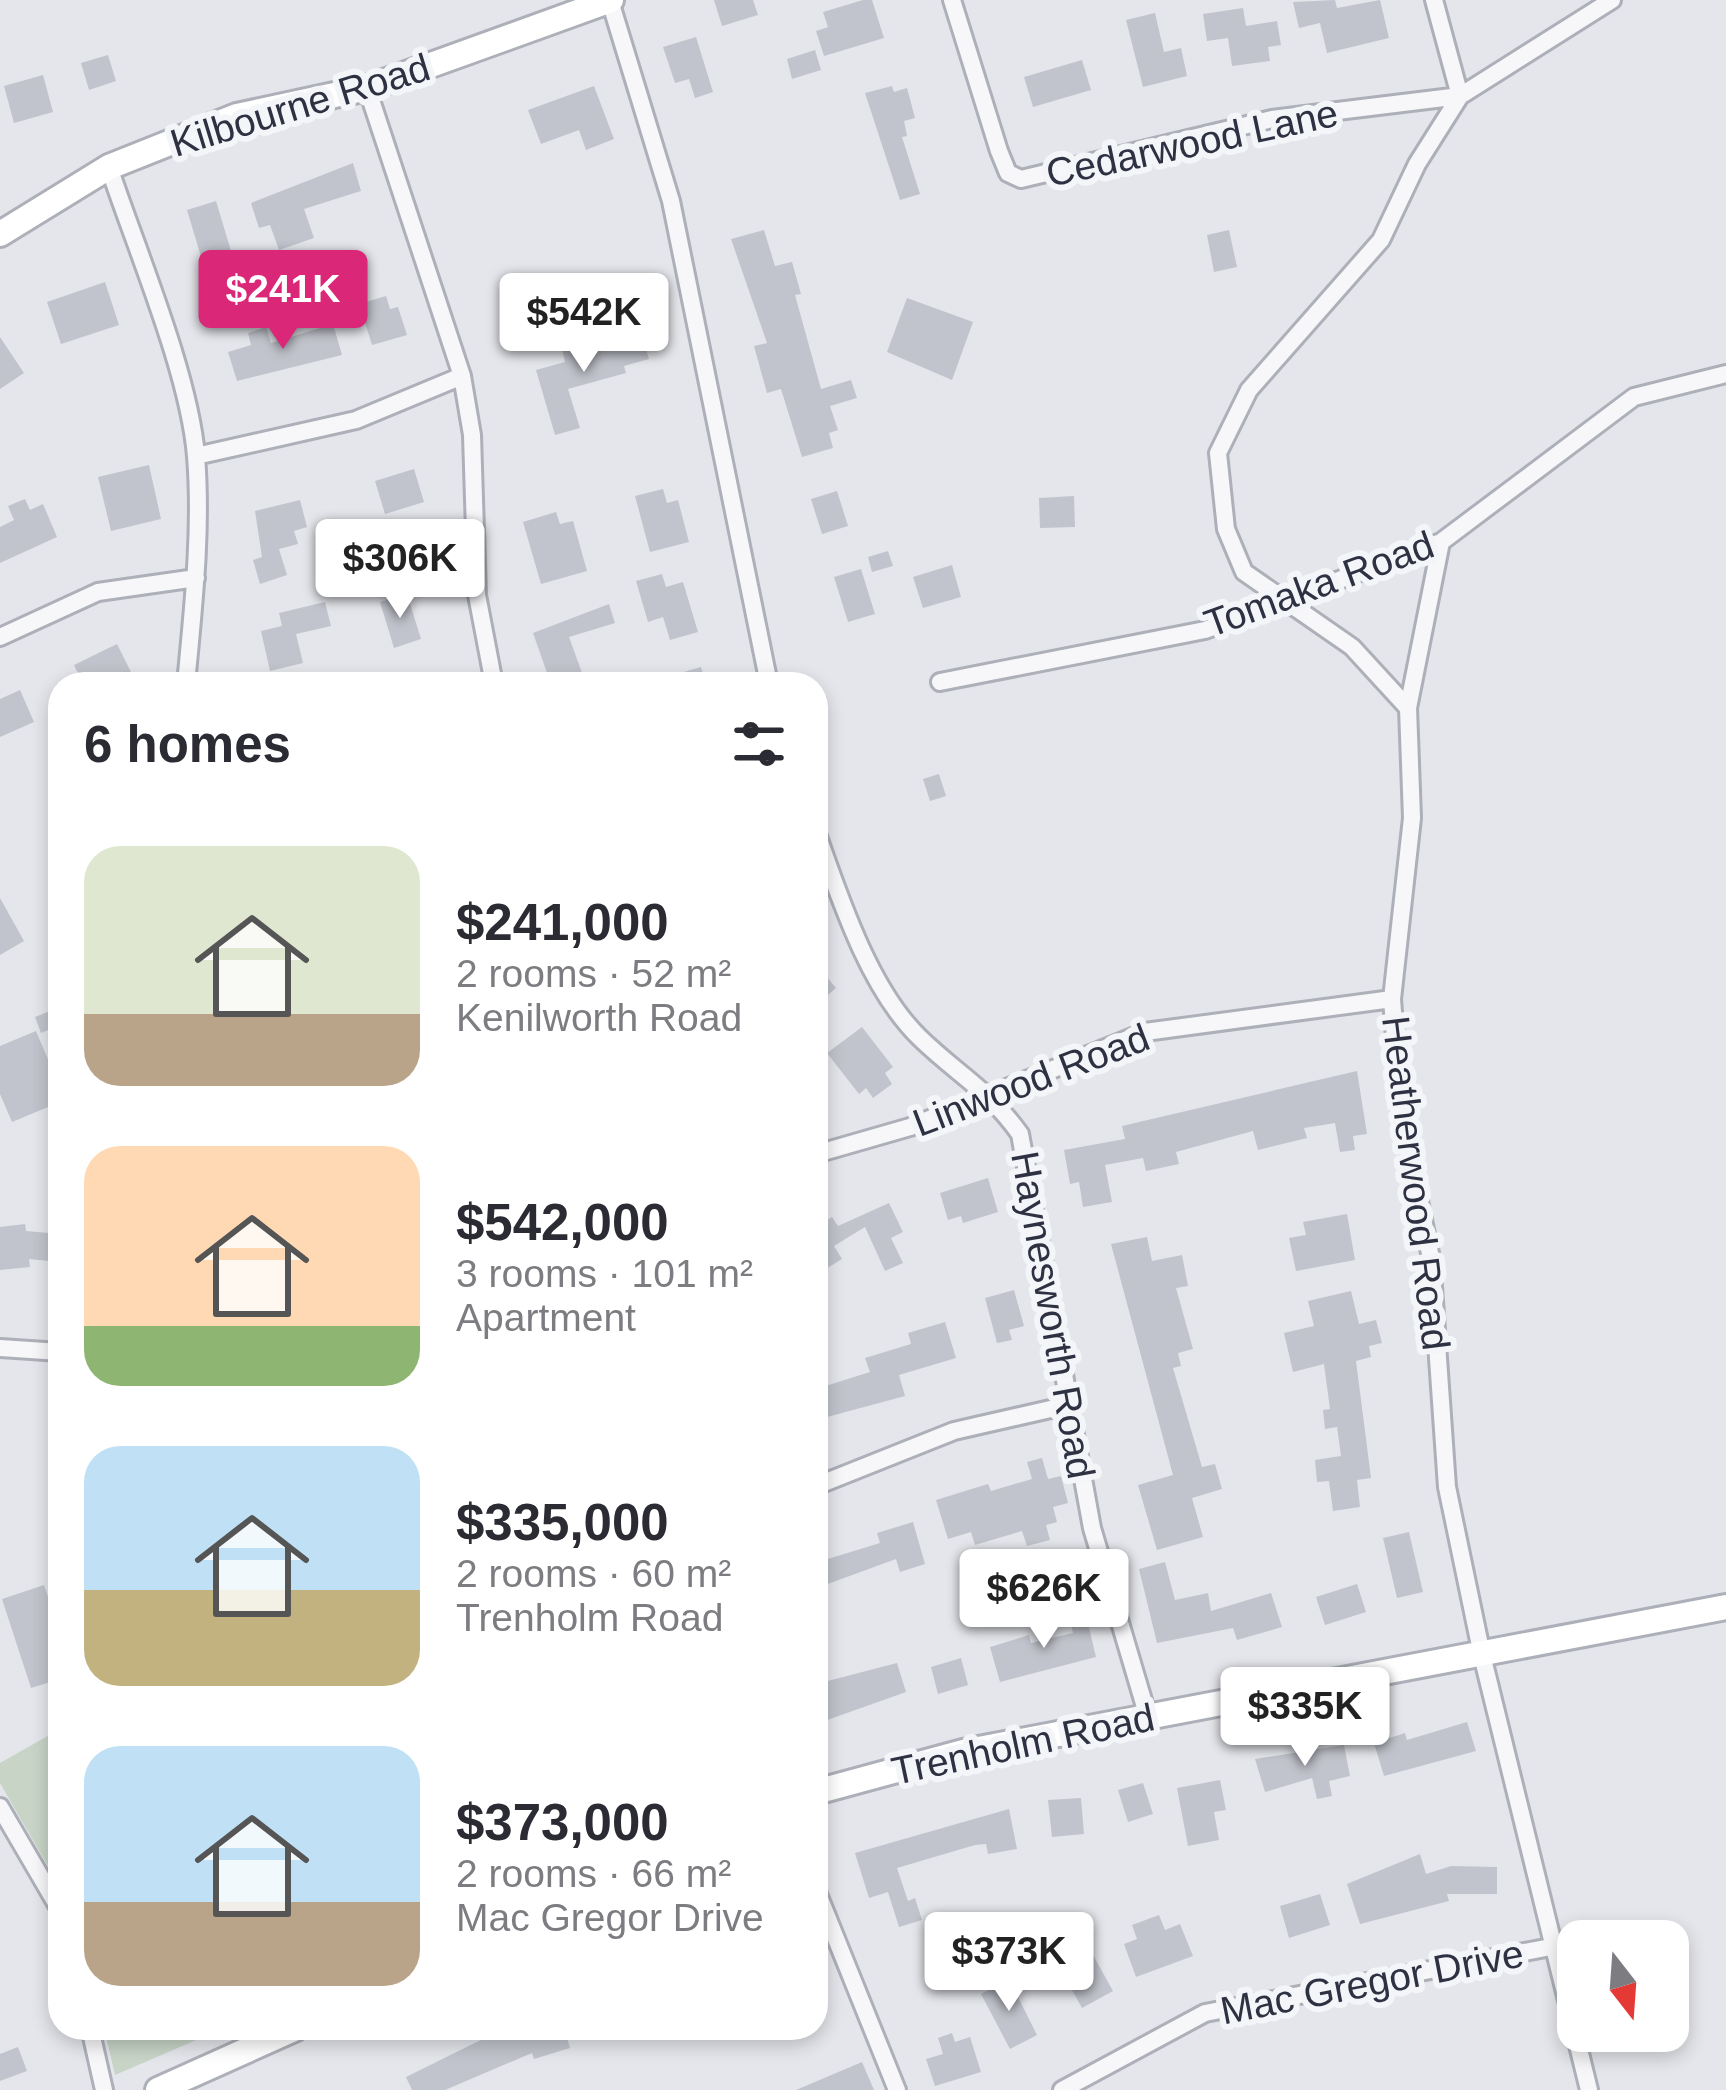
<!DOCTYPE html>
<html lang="en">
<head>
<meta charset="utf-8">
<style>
	body { margin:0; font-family:Arial,sans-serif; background:#f2f2f3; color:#2b2b33; height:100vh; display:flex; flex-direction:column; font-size:45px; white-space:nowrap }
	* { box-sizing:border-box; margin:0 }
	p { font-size:39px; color:#7c7c81 }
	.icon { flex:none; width:66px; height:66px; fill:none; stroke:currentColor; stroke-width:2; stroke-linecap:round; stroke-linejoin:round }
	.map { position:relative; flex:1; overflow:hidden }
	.sheet { position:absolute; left:48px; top:672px; width:780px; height:1368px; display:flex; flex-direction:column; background:#fff; border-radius:36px; box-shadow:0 6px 18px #0003 }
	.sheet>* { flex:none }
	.needle { width:78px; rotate:163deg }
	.fabs { position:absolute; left:1557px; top:1920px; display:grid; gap:24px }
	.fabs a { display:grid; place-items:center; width:132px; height:132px; border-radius:24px; background:#fff; box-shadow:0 6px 18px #0003; font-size:60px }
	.price { position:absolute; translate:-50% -102px; padding:0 27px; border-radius:12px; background:#fff; color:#222; font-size:39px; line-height:78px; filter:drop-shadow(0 3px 6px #0008) }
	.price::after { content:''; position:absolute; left:50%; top:72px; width:36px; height:27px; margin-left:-18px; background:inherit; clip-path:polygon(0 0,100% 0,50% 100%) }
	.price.on { background:#db2777; color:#fff }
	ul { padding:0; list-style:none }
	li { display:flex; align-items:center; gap:36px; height:300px; padding:0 36px }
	li span { display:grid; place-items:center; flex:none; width:336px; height:240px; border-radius:36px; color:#555 }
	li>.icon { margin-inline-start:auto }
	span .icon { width:144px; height:144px; fill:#fffc; stroke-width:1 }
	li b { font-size:51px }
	h2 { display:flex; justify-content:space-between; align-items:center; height:144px; padding:0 36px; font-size:51px }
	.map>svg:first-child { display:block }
	.green { fill:#c7d4c6 }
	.building { fill:#c2c4cd }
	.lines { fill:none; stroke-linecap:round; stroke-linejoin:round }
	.street-casing { stroke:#adb0b8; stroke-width:22 }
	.secondary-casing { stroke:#adb0b8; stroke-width:30 }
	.street { stroke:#f7f7f9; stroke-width:16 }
	.secondary { stroke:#fff; stroke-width:24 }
	.labels { text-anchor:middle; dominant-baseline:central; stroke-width:12; stroke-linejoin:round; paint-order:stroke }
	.street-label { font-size:39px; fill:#2d3142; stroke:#f4f5f8 }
</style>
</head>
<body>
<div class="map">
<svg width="1726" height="2090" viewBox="0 0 1726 2090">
	<rect width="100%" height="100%" fill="#e4e6eb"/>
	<path class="green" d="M60,1729V1887L0,1783V1763Z
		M104,2028H224L115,2075Z"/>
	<path class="building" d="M714,0H753L758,15L722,26Z
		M863,0H872L884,38L824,56L816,31L828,27L823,12Z
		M1335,0L1337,8L1380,0L1389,38L1327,53L1320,23L1299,28L1293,2Z
		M1243,8L1246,26L1277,21L1281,45L1268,47L1270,61L1232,66L1228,38L1207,41L1203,14Z
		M1155,13L1164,52L1181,48L1187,76L1143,87L1126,20Z
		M696,37L713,92L695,98L689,79L675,83L663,47Z
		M815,50L821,70L792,79L787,59Z
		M108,55L116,81L89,90L81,63Z
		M1082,60L1091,90L1033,107L1024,77Z
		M43,75L53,112L14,123L4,86Z
		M594,86L614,139L586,150L579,130L541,144L528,110Z
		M892,86L894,92L907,88L915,118L904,121L907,136L902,137L920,194L900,200L865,93Z
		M353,163L361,191L304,209L314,238L279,250L270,225L259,228L251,203Z
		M216,201L234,261L205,270L187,210Z
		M764,230L775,266L792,262L801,294L795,295L821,389L851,380L857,398L830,406L838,430L829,433L833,448L802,457L781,389L767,393L754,346L767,343L731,239Z
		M1229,230L1237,267L1214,272L1207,235Z
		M105,282L119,325L61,344L47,302Z
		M386,296L390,309L398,307L407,335L372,345L359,304Z
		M907,298L973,322L952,380L887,352Z
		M333,324L342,355L237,381L228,352L251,345L248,333L266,327L271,343Z
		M612,334L616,346L643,338L649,359L624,366L626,373L568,389L580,428L555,435L536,370L565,362L562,349Z
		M0,337L24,373L0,389Z
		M149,465L161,519L111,531L98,477Z
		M414,469L424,502L385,514L375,481Z
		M663,489L667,503L678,500L689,542L650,552L635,496Z
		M837,491L848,526L822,534L811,499Z
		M1074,496L1075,527L1040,528L1039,498Z
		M25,499L30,510L43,504L57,537L0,563V527L14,520L8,506Z
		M300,500L307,527L294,531L298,544L279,549L287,575L260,584L253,560L262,557L255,511Z
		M556,512L560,524L573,521L587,571L541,584L523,522Z
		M888,551L893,566L872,572L868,557Z
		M952,565L961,597L923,608L913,577Z
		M861,569L875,614L848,622L834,577Z
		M662,574L666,587L683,582L698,632L670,640L663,617L648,622L636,581Z
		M407,594L421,639L394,648L380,602Z
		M325,602L331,626L296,634L303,663L270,671L261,631L282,626L279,613Z
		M609,604L615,623L569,637L585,681L551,684L533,633Z
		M117,644L137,684H83L74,665Z
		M701,667L706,684H657L656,680Z
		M20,690L34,722L0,737V699Z
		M939,774L946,796L930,801L923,779Z
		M0,898L24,941L0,955Z
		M816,964L836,988L816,1005Z
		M60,1007V1025L41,1033L35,1017Z
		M862,1027L893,1067L885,1073L892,1084L873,1098L866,1088L859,1094L827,1053Z
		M36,1031L60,1088V1102L12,1122L0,1094V1046Z
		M1357,1071L1367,1134L1353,1136L1355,1150L1340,1152L1335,1123L1304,1128L1307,1138L1258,1150L1253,1131L1176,1152L1179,1164L1146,1171L1143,1158L1105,1165L1112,1202L1083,1207L1079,1182L1070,1184L1064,1150L1125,1139L1122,1126Z
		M988,1178L998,1212L963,1223L961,1216L948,1220L940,1193Z
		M889,1203L903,1232L891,1238L903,1263L885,1271L865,1227L834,1246L842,1259L816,1275V1227L832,1217L838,1226Z
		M1347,1214L1355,1260L1296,1271L1289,1238L1306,1235L1303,1222Z
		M25,1224L26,1231L60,1234V1262L29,1259L30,1267L0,1270V1227Z
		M1147,1237L1152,1261L1182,1255L1188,1286L1176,1288L1193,1349L1178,1353L1181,1366L1173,1368L1202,1467L1215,1464L1222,1489L1192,1498L1203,1537L1157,1550L1138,1485L1173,1475L1111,1244Z
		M1014,1290L1024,1326L1009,1330L1012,1340L997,1343L985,1298Z
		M1351,1291L1359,1324L1376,1320L1382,1343L1369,1346L1371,1357L1356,1361L1371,1478L1357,1480L1360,1507L1333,1511L1329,1481L1317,1482L1315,1460L1341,1456L1337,1427L1325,1429L1323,1410L1330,1409L1324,1364L1293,1372L1284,1333L1314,1326L1308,1301Z
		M945,1322L956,1358L899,1375L905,1396L816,1420V1389L870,1372L865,1358L911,1344L908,1333Z
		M1042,1458L1048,1479L1061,1476L1068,1503L1053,1507L1057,1522L1046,1525L1050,1540L1027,1546L1022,1531L975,1545L971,1532L948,1539L936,1500L988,1484L991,1491L1032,1479L1027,1462Z
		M913,1522L925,1564L900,1572L896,1559L825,1585L818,1562L880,1543L877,1533Z
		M1409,1532L1423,1592L1397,1598L1383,1538Z
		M1165,1562L1175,1600L1208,1593L1211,1611L1271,1593L1282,1627L1237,1640L1233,1628L1157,1643L1139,1569Z
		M1357,1584L1366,1612L1325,1625L1316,1597Z
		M44,1585L60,1632V1679L31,1688L2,1599Z
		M1085,1611L1096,1657L1000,1682L990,1647L1029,1635L1031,1643L1073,1633L1069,1615Z
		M961,1658L968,1685L938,1694L931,1667Z
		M897,1663L906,1692L816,1724V1684Z
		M1467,1722L1476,1751L1384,1776L1374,1743L1405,1733L1407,1740Z
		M1344,1745L1350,1776L1329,1781L1332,1796L1317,1799L1312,1778L1265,1792L1255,1759Z
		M1220,1780L1226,1810L1214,1812L1219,1840L1188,1846L1177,1788Z
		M1143,1783L1153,1814L1128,1822L1118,1790Z
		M1081,1798L1084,1834L1052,1837L1048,1800Z
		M1009,1809L1017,1849L988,1854L986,1844L975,1845L897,1868L908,1901L915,1898L922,1920L899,1927L888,1892L869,1898L855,1853Z
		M1420,1854L1426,1874L1451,1866L1497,1867V1894H1447L1449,1901L1360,1924L1347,1884Z
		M1320,1894L1330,1925L1289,1938L1280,1906Z
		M1159,1915L1165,1930L1180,1924L1193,1956L1136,1977L1124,1944L1137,1939L1132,1925Z
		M1093,1955L1113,1991L1082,2008L1067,1981L1081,1973L1076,1964Z
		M1009,1979L1037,2035L1010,2049L981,1994Z
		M505,2028H564L570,2048L534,2059L532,2053L445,2090H412L406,2077Z
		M952,2033L955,2042L970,2037L981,2072L935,2086L926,2059L943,2054L938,2038Z
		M18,2047L27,2071L0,2081V2054Z
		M862,2062L874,2090H796Z"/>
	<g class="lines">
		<g class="street-casing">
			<path id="street" d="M952,0L999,151L1008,173L1021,179L1272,119L1460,96L1434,0
				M610,1L671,201L769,684
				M367,88L462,376L472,435L477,595L494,684
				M109,167C136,249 189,372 196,456C202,531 193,609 186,684
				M196,456L356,420L462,376
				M1441,542L1408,708L1412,818L1392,999L1401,1115L1431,1258L1447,1487L1482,1655L1589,2090
				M0,637L98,592L196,578
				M940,682L1205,630L1441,542L1634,397L1726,374
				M1408,708L1352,647L1244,572L1226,529L1218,453L1249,390L1381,240L1417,164L1460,96L1612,0
				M816,831C839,896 869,989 920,1038C958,1075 987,1088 1020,1134L1092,1528L1148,1717
				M816,1154L910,1127L1145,1032L1392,999
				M0,1348L60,1352
				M816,1486L954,1431L1068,1405
				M0,1807L60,1910
				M816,1889L897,2090
				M90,2028L104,2090
				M1062,2090L1205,2013L1556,1946"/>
		</g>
		<g class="secondary-casing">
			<path id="secondary" d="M0,234L109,167L237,116L367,88L611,0
				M816,1792L963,1752L1726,1607
				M158,2090L296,2028"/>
		</g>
		<use href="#street" class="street"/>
		<use href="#secondary" class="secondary"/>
	</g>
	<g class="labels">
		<g class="street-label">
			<text transform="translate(300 105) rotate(-17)">Kilbourne Road</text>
			<text transform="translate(1192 143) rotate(-12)">Cedarwood Lane</text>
			<text transform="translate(1319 584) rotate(-20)">Tomaka Road</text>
			<text transform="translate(1031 1080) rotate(-21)">Linwood Road</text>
			<text transform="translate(1416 1183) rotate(83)">Heatherwood Road</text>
			<text transform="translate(1053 1315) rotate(80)">Haynesworth Road</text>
			<text transform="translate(1023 1744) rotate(-12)">Trenholm Road</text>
			<text transform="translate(1372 1982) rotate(-11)">Mac Gregor Drive</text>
		</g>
	</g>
</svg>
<div class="fabs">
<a><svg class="needle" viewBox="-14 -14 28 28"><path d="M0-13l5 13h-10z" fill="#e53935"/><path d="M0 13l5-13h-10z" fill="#7c7c81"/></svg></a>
</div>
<b class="price on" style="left:283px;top:352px">$241K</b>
<b class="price" style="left:584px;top:375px">$542K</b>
<b class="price" style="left:400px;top:621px">$306K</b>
<b class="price" style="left:1044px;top:1651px">$626K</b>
<b class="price" style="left:1305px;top:1769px">$335K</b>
<b class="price" style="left:1009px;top:2014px">$373K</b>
<section class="sheet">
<h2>6 homes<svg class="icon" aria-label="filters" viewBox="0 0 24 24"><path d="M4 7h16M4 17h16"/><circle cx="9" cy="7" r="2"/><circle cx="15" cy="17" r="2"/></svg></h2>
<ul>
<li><span style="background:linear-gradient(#dfe7d0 70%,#b9a48a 0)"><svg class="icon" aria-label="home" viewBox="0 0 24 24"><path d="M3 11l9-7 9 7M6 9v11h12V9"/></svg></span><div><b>$241,000</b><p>2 rooms · 52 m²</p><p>Kenilworth Road</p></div></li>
<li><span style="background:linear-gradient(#ffd9b3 75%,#8fb573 0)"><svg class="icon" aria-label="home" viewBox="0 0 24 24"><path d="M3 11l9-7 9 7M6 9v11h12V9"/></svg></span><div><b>$542,000</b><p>3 rooms · 101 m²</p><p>Apartment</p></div></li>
<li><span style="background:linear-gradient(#bfe0f5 60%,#c2b280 0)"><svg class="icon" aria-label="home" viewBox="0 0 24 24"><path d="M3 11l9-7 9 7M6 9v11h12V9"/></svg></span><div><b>$335,000</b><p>2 rooms · 60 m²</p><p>Trenholm Road</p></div></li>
<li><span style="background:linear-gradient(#bfe0f5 65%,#b9a48a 0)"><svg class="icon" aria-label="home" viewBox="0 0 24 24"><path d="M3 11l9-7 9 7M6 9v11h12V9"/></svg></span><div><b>$373,000</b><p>2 rooms · 66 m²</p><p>Mac Gregor Drive</p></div></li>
</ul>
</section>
</div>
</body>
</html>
